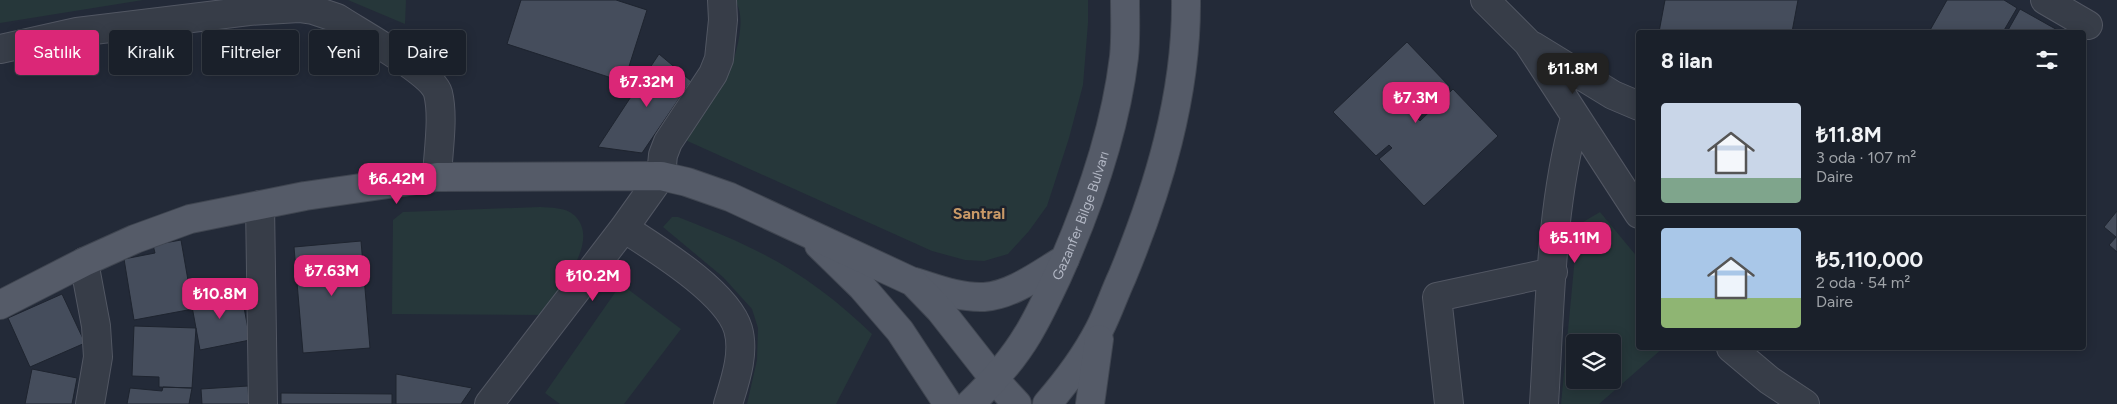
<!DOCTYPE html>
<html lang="tr">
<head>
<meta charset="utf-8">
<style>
	body { margin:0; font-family:Figtree,sans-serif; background:#232832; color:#f1f3f6; height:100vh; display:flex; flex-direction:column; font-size:19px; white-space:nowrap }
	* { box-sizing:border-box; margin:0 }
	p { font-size:16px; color:#9fa3a8 }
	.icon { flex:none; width:28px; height:28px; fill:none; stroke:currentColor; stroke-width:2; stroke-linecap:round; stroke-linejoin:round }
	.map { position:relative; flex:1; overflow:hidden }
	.side { position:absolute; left:1636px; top:30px; width:450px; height:320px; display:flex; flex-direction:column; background:#1a202a; border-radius:5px; box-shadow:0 2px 12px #0003,0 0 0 1px #383e47 }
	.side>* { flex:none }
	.banner { position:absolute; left:15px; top:30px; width:475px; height:45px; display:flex; gap:10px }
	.fabs { position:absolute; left:1566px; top:334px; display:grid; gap:10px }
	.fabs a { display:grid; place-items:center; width:55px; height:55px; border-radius:5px; background:#1a202a; box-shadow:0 2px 12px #0003,0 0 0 1px #383e47; font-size:25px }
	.price { position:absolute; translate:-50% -42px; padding:0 11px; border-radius:10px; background:#db2777; color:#fff; font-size:16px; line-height:32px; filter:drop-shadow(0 1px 2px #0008) }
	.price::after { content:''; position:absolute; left:50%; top:30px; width:15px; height:11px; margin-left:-8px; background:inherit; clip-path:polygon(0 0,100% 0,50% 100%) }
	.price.active { background:#222; color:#fff }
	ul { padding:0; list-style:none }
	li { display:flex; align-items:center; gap:15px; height:125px; padding:0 25px }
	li+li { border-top:1px solid #383e47 }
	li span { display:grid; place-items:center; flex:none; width:140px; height:100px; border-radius:5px; color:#555 }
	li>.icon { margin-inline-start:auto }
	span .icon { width:60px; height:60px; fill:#fffc; stroke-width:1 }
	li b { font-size:21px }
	h2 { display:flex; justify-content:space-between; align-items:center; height:60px; padding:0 25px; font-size:21px }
	.pill { padding:0 18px; border-radius:5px; background:#1a202a; box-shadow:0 2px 12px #0003,0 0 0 1px #383e47; font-size:18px; line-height:45px }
	.pill.active { background:#db2777; color:#fff }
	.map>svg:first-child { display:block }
	.green { fill:#26373a; fill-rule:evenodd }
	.building { fill:#454d5c; stroke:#1e242f }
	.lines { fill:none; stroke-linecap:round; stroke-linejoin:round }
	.minor-casing { stroke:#525763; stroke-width:30 }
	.major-casing { stroke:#404651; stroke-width:30 }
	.minor { stroke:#373d48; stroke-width:28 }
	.major { stroke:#555b68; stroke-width:28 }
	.labels { text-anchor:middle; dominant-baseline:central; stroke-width:5; stroke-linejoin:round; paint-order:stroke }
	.street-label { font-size:14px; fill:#b2b7c4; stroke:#1c222d }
	.quarter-label { font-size:16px; font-weight:bold; fill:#ca9a67; stroke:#1c222d }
</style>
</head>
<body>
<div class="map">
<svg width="2117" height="404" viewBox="0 0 2117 404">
	<rect width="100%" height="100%" fill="#232a38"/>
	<path class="green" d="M0,0H143L0,23Z
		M348,0H406L405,24Z
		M736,0H1088V23L1083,85L1069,138L1047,206L1029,231L1008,254L984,261L965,260L932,251L683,139C695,119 711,102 724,82C733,69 743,31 740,15C740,10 737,5 736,0Z
		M540,207C550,208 566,207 574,215C602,241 559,288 544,311V315L392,314L393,220L403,212Z
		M1600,212L1639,259V348H1663L1599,404H1561L1578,225ZM1575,342H1612V380H1575Z
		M672,217H678C703,227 729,237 753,249C797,270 837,300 872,334L836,404H747L757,360L758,328L752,309L723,277L663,227Z
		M621,284L681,329L624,404H560L545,393Z"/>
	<path class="building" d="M521,0H616L647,10L624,82L507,44Z
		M1665,0H1798L1792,32H1659Z
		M1947,0H2004L2017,8L2003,32H1929Z
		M2020,9L2061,32H2007Z
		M1407,42L1450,87L1417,118L1420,121L1453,89L1498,136L1424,206L1379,159L1392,148L1389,145L1376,156L1333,112Z
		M659,54L691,81L642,153L598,147Z
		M2117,211V252L2109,245L2116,237L2104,227Z
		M181,240L193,309L134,320L124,259L155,253L153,245Z
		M361,241L370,348L303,353L294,247Z
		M241,291L250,340L200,350L191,301Z
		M62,294L85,343L30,367L8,318Z
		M134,326L196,328L192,388L159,387V377L132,376Z
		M32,369L77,378L72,404H25Z
		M396,374L472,388L461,404H396Z
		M248,386L249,404H202L201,389Z
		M163,387L192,388L189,404H127L130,388L162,391Z
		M281,393L392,394V404H281Z"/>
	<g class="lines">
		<g class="minor-casing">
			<path id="minor" d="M1485,0L1528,43L1639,214
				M2045,0L2088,25
				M1533,46L1613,95L1639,106
				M0,49L77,32L249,11L299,8L313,10L337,18C358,32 432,72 438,93C444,117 438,152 437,177
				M260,205L263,404
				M624,228C656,249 727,292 738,329C745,353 735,381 728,404
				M84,262L96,326L98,357L90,404
				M1731,348L1769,380L1805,404
				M489,404L624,228L661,176L663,155L668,142L713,74L719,59L723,20L722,0
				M1449,404L1437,297L1553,272
				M1544,404C1550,310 1550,208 1575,118"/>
		</g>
		<g class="major-casing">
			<g id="major">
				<path d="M819,245L862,287L900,331L948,404"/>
				<path d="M915,282C937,289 960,298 984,297C1013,295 1041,273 1065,259"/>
				<path d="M0,305L84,262L135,239L190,219L305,196L437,177L661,176L687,182L730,197L913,282L940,310L995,380L1017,404"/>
				<path id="s1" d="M970,404C992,383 1012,361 1028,334C1039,316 1048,296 1057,277C1088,208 1115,132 1124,57C1126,38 1125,19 1125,0"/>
				<path d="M1047,404C1067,381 1085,357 1099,330C1108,313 1114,294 1122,277C1158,190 1187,95 1186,0"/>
				<path d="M1090,404L1099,339"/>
			</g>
		</g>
		<use href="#minor" class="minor"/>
		<use href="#major" class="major"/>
	</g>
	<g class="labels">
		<g class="street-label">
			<text stroke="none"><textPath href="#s1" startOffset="221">Gazanfer Bilge Bulvarı</textPath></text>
		</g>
		<g class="quarter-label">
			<text x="979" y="213">Santral</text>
		</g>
	</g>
</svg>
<div class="fabs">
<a><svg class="icon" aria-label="layers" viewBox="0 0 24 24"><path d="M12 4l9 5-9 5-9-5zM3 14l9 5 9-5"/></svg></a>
</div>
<b class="price active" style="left:1573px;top:95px">₺11.8M</b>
<b class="price" style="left:647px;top:108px">₺7.32M</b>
<b class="price" style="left:1416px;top:124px">₺7.3M</b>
<b class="price" style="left:397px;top:205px">₺6.42M</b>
<b class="price" style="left:1575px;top:264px">₺5.11M</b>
<b class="price" style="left:332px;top:297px">₺7.63M</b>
<b class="price" style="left:593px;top:302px">₺10.2M</b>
<b class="price" style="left:220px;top:320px">₺10.8M</b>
<div class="banner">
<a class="pill active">Satılık</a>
<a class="pill">Kiralık</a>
<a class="pill">Filtreler</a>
<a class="pill">Yeni</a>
<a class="pill">Daire</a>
</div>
<section class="side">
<h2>8 ilan<svg class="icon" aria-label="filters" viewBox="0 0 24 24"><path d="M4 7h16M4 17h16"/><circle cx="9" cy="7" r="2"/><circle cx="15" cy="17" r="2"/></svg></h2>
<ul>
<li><span style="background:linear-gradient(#c9d6e8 75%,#7fa58c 0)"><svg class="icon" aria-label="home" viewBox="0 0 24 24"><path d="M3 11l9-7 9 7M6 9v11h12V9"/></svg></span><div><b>₺11.8M</b><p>3 oda · 107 m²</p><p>Daire</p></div></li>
<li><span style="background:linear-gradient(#a9c7e8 70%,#8fb573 0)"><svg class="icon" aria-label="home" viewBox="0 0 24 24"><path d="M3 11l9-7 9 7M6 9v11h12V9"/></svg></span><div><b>₺5,110,000</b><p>2 oda · 54 m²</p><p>Daire</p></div></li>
</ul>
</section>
</div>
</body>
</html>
